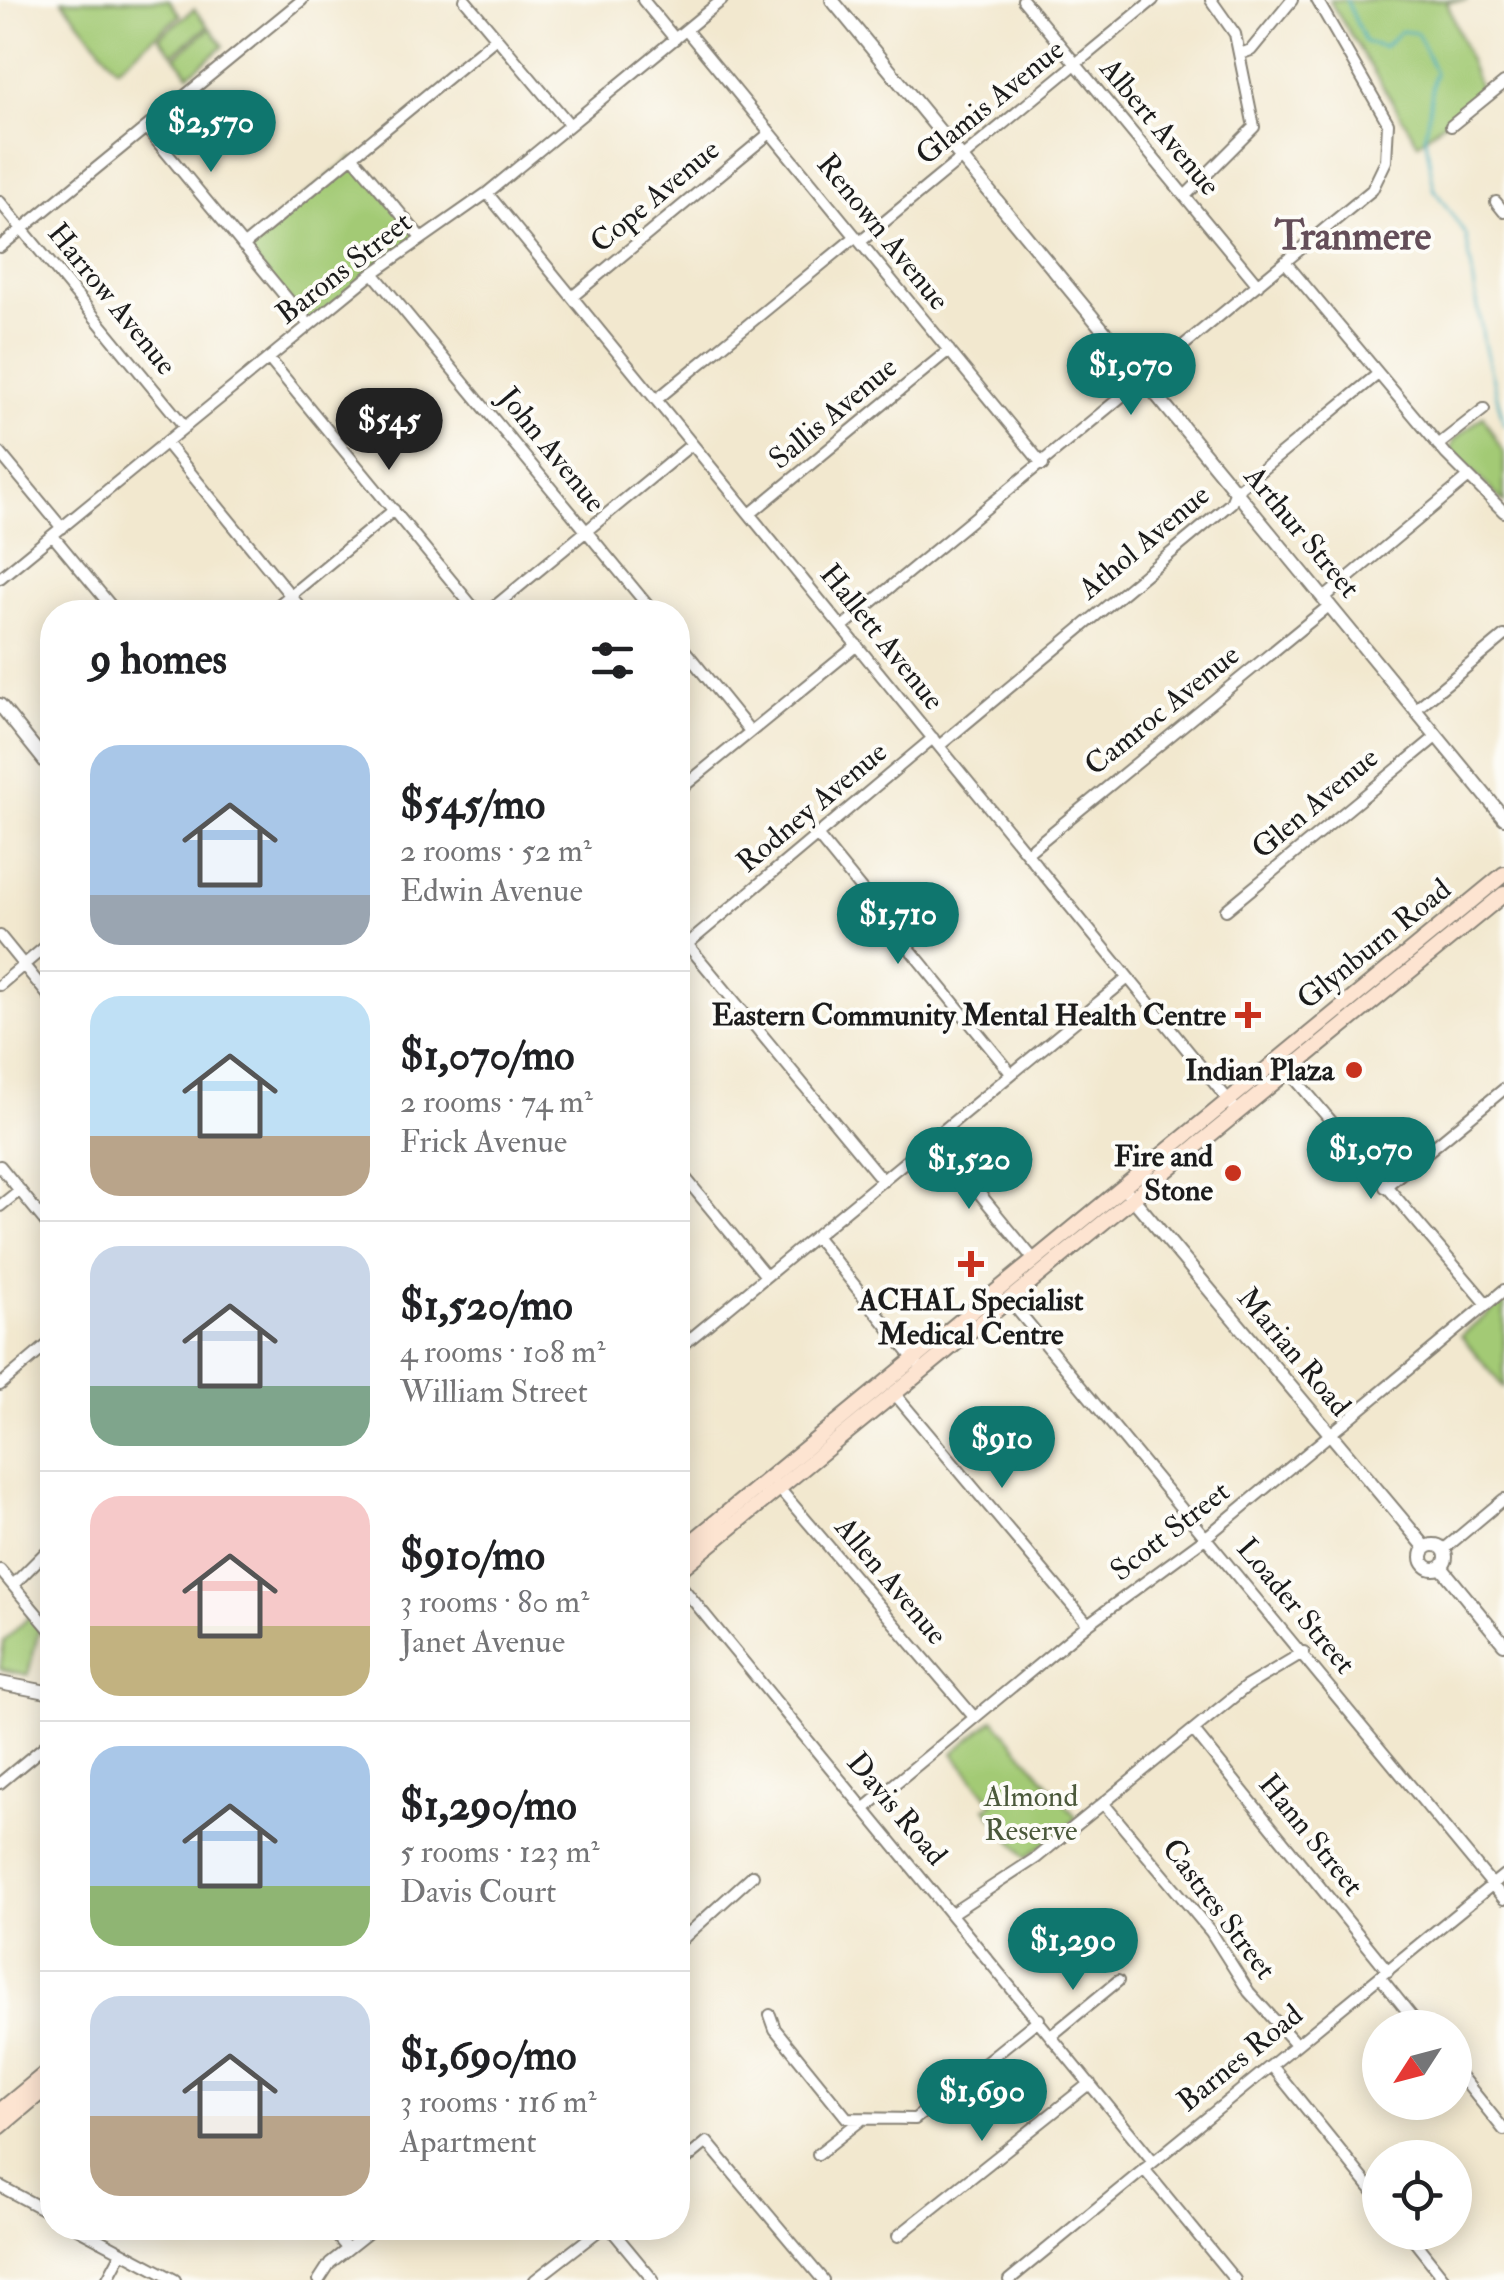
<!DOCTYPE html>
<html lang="en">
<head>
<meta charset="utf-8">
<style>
	body { margin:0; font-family:"IM FELL Double Pica",serif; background:#f6f6f6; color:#202124; height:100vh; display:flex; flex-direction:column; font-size:38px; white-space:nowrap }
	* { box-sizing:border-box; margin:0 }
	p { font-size:32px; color:#757577 }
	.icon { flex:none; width:55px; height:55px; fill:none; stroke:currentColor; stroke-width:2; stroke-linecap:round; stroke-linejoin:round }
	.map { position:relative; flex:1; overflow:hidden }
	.panel { position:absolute; left:40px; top:600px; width:650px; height:1640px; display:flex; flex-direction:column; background:#fff; border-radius:40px; box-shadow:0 5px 25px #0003 }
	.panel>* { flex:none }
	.needle { width:65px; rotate:234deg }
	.controls { position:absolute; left:1362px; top:2010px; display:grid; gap:20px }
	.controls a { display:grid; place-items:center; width:110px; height:110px; border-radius:50%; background:#fff; box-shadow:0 5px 25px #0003; font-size:50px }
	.price { position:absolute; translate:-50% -85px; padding:0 22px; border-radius:35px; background:#0f766e; color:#fff; font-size:32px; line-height:65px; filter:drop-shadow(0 2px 5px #0008) }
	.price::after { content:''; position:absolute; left:50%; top:60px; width:30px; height:22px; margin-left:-15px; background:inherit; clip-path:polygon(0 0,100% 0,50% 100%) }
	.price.active { background:#222; color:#fff }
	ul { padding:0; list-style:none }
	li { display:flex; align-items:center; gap:30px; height:250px; padding:0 50px }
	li+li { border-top:2px solid #e0e0e0 }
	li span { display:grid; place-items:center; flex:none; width:280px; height:200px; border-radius:30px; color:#555 }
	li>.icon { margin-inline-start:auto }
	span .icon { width:120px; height:120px; fill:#fffc; stroke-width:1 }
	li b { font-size:42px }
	h2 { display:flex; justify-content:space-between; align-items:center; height:120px; padding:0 50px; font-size:42px }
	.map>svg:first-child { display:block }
	.green { fill:#a3ca74; stroke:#607348; stroke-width:2.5 }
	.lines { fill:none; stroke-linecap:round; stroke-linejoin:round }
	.stream { stroke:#3dabbb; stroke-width:2.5 }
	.minor-casing { stroke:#878276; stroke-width:14 }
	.tertiary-casing { stroke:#878276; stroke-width:16 }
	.secondary-casing { stroke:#878276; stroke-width:18 }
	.minor { stroke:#fff; stroke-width:10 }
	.tertiary { stroke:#fff; stroke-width:12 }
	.secondary { stroke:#fde4d1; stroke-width:14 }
	.poi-dot { fill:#c8321e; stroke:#fdfcf7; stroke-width:4 }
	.labels { text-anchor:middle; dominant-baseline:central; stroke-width:8; stroke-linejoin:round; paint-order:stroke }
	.street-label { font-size:30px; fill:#1c1c1c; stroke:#fdfcf7 }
	.poi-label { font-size:30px; font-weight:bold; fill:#1c1c1c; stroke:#fdfcf7; text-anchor:end }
	.park-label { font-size:30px; fill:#4b593b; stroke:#fdfcf7 }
	.district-label { font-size:40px; font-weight:bold; fill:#644e59; stroke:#fdfcf7 }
</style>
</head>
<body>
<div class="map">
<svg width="1504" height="2280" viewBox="0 0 1504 2280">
	<rect width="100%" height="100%" fill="#fdfcf7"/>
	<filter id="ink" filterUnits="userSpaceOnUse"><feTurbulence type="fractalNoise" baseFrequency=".01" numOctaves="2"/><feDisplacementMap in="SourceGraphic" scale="20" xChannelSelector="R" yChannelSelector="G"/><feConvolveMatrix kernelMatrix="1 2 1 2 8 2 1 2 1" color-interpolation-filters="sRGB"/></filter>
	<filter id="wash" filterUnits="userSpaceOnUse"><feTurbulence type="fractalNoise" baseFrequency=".0048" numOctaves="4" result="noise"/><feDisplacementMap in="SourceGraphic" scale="40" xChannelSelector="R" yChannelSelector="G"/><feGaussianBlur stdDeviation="2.25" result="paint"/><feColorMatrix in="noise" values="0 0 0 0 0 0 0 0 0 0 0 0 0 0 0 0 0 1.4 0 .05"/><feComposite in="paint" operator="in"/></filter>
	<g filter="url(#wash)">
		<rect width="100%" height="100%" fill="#f2e8cf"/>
		<path class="green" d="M62,0H169L180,15L117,68Z
			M1329,0H1468L1447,2L1481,92L1418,143Z
			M194,9L208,26L173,54L159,37Z
			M210,28L224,46L189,74L175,57Z
			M353,157L421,238L309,325L243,246Z
			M1483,416L1504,454V503L1451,450L1454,440Z
			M1504,1301V1388L1461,1336Z
			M31,1615L40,1626L28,1675L0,1669L4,1641Z
			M994,1719L1077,1818L1026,1858L986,1808L993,1803L953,1753Z"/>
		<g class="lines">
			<path class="stream" d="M1346,0L1365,42L1384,47L1401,31L1417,33L1435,72L1425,134L1434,189L1466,235L1484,344L1504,425"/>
		</g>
	</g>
	<g filter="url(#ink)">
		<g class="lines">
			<g class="minor-casing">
				<path id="minor" d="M465,0L569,124
					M643,0L675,39
					M1023,0L1258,285
					M686,30L1043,465
					M1240,54L1251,50L1292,0
					M1451,126L1504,83
					M147,129L309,325
					M353,157L421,238
					M487,193L1238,1112
					M1185,196L1254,127L1235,34L1211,0
					M0,202L185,427
					M1496,202L1504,212
					M860,242L1153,0
					M243,246L495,39
					M0,247L302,0
					M1286,263L1446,454L1504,512
					M373,273L653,612
					M572,297L770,133
					M269,359L477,612
					M656,400L855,237
					M166,443L304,612
					M1438,445L1484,409
					M0,453L62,528
					M750,514L949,350
					M53,536L116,612
					M0,578L373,273L487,193L722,0
					M1324,598L1469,477
					M270,612L394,510
					M488,612L692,444
					M842,627L1372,190L1386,161L1388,123L1317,0
					M678,642L750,731
					M1416,709L1504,636
					M939,746L1231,503L1236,491L1378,374
					M678,791L857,645
					M816,834L1011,1073
					M1027,853L1330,605
					M1226,910L1437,736
					M0,936L52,1000
					M687,944L883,1181
					M678,952L933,738
					M0,985L52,941
					M1285,1067L1487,1304
					M934,1138L1035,1261
					M0,1166L52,1230
					M678,1169L766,1276
					M1385,1187L1504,1089
					M0,1206L20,1190
					M815,1236L917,1363
					M1010,1301L1504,1899
					M678,1349L1128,978
					M0,1385L52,1341
					M893,1392L1088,1624
					M777,1486L974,1717
					M1443,1550L1504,1499
					M0,1570L52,1632
					M678,1582L1153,2161
					M13,1585L52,1546
					M1194,1731L1388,1971
					M0,1783L52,1740
					M1104,1804L1211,1932L1249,1992L1296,2044
					M864,1809L1088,1624L1205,1538L1504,1290
					M952,1913L1036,1858L1247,1686L1304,1652
					M678,1943L753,1875
					M1380,1977L1421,2028
					M770,2015L775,2029L847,2118L915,2119L1039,2019
					M1052,2035L1118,1981
					M1272,2066L1380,2200
					M1455,2069L1504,2130
					M818,2154L860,2121
					M678,2166L707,2142L823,2280
					M1144,2169L1235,2280
					M0,2186L52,2214
					M77,2228L175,2280
					M330,2228L347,2248
					M610,2228L653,2280
					M1407,2232L1445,2280
					M898,2236L1090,2083
					M107,2280L122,2252
					M319,2280L330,2263L374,2228
					M535,2280L602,2228
					M1009,2280L1504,1875"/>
			</g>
			<g class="tertiary-casing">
				<path id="tertiary" d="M832,0L1504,818
					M0,705L52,770
					M1129,1194L1426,1548
					M678,1530L693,1549
					M1422 1557a12 12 0 1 1 24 0a12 12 0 1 1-24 0Z
					M1441,1567L1504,1644
					M0,1683L52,1693"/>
			</g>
			<g class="secondary-casing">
				<path id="secondary" d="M678,1553L1504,874
					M678,1571L1504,894
					M0,2111L52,2068
					M0,2127L52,2083"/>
			</g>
			<use href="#minor" class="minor"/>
			<use href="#tertiary" class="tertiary"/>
			<use href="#secondary" class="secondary"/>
		</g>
	</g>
	<g class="poi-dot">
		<path d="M1243 1000h10v10h10v10h-10v10h-10v-10h-10v-10h10z"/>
		<circle cx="1354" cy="1070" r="10"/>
		<circle cx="1233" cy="1173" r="10"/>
		<path d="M966 1249h10v10h10v10h-10v10h-10v-10h-10v-10h10z"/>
	</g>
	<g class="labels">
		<g class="street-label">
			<text transform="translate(990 102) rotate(-39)">Glamis Avenue</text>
			<text transform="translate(1160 127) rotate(50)">Albert Avenue</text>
			<text transform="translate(655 196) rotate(-40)">Cope Avenue</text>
			<text transform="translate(883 232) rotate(51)">Renown Avenue</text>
			<text transform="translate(344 268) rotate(-38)">Barons Street</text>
			<text transform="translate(112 299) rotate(51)">Harrow Avenue</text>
			<text transform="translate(833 413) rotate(-40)">Sallis Avenue</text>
			<text transform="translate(552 450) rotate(51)">John Avenue</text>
			<text transform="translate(1302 532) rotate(50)">Arthur Street</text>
			<text transform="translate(1144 542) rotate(-40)">Athol Avenue</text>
			<text transform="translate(882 637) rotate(51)">Hallett Avenue</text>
			<text transform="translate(1162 710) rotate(-39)">Camroc Avenue</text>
			<text transform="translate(1315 803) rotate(-40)">Glen Avenue</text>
			<text transform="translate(812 807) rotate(-40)">Rodney Avenue</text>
			<text transform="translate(1374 944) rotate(-39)">Glynburn Road</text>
			<text transform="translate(1294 1352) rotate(50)">Marian Road</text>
			<text transform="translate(1170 1531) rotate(-38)">Scott Street</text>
			<text transform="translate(891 1581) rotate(50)">Allen Avenue</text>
			<text transform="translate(1296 1606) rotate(50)">Loader Street</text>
			<text transform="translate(897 1809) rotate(50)">Davis Road</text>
			<text transform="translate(1311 1835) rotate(51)">Hann Street</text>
			<text transform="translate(1219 1909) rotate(53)">Castres Street</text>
			<text transform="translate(1240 2058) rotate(-39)">Barnes Road</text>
		</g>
		<g class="poi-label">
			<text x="1226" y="1015">Eastern Community Mental Health Centre</text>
			<text x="1334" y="1070">Indian Plaza</text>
			<text x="1213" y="1156">Fire and<tspan x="1213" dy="34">Stone</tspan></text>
			<text x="971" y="1300" text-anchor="middle">ACHAL Specialist<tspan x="971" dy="34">Medical Centre</tspan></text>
		</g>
		<g class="park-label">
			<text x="1031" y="1796">Almond<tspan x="1031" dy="34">Reserve</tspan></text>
		</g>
		<g class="district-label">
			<text x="1353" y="236">Tranmere</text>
		</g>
	</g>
</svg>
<div class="controls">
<a><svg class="needle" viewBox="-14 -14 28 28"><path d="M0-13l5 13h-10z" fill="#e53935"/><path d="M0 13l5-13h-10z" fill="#757577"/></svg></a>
<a><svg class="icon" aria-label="locate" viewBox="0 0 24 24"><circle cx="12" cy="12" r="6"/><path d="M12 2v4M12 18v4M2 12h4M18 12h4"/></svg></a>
</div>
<b class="price" style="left:211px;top:175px">$2,570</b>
<b class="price" style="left:1131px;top:418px">$1,070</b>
<b class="price active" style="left:389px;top:473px">$545</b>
<b class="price" style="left:898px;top:967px">$1,710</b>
<b class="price" style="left:1371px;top:1202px">$1,070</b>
<b class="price" style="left:969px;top:1212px">$1,520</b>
<b class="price" style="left:1002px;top:1491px">$910</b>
<b class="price" style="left:1073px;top:1993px">$1,290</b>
<b class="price" style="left:982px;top:2144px">$1,690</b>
<section class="panel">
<h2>9 homes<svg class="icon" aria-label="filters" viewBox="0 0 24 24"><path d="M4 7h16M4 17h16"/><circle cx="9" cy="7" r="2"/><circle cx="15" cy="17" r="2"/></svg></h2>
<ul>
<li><span style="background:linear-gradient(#a9c7e8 75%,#9aa5b1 0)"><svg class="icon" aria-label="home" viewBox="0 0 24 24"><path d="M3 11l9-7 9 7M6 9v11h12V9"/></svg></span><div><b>$545/mo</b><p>2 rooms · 52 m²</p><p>Edwin Avenue</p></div></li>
<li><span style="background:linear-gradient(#bfe0f5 70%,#b9a48a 0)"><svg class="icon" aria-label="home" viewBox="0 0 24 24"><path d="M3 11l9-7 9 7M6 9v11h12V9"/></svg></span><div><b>$1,070/mo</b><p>2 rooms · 74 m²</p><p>Frick Avenue</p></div></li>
<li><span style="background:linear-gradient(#c9d6e8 70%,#7fa58c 0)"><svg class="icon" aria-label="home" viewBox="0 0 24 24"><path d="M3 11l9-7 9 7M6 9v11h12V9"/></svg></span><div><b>$1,520/mo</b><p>4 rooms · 108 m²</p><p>William Street</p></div></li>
<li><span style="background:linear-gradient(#f6c9c9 65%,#c2b280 0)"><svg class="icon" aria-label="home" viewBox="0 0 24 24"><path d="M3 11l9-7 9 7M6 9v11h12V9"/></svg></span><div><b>$910/mo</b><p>3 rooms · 80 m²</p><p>Janet Avenue</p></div></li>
<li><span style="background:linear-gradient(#a9c7e8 70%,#8fb573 0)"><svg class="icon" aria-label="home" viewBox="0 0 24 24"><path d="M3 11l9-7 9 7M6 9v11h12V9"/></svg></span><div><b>$1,290/mo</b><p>5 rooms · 123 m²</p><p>Davis Court</p></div></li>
<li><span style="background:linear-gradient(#c9d6e8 60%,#b9a48a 0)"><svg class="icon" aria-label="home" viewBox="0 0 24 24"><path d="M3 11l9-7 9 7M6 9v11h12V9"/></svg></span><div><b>$1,690/mo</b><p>3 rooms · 116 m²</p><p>Apartment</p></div></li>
</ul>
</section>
</div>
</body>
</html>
